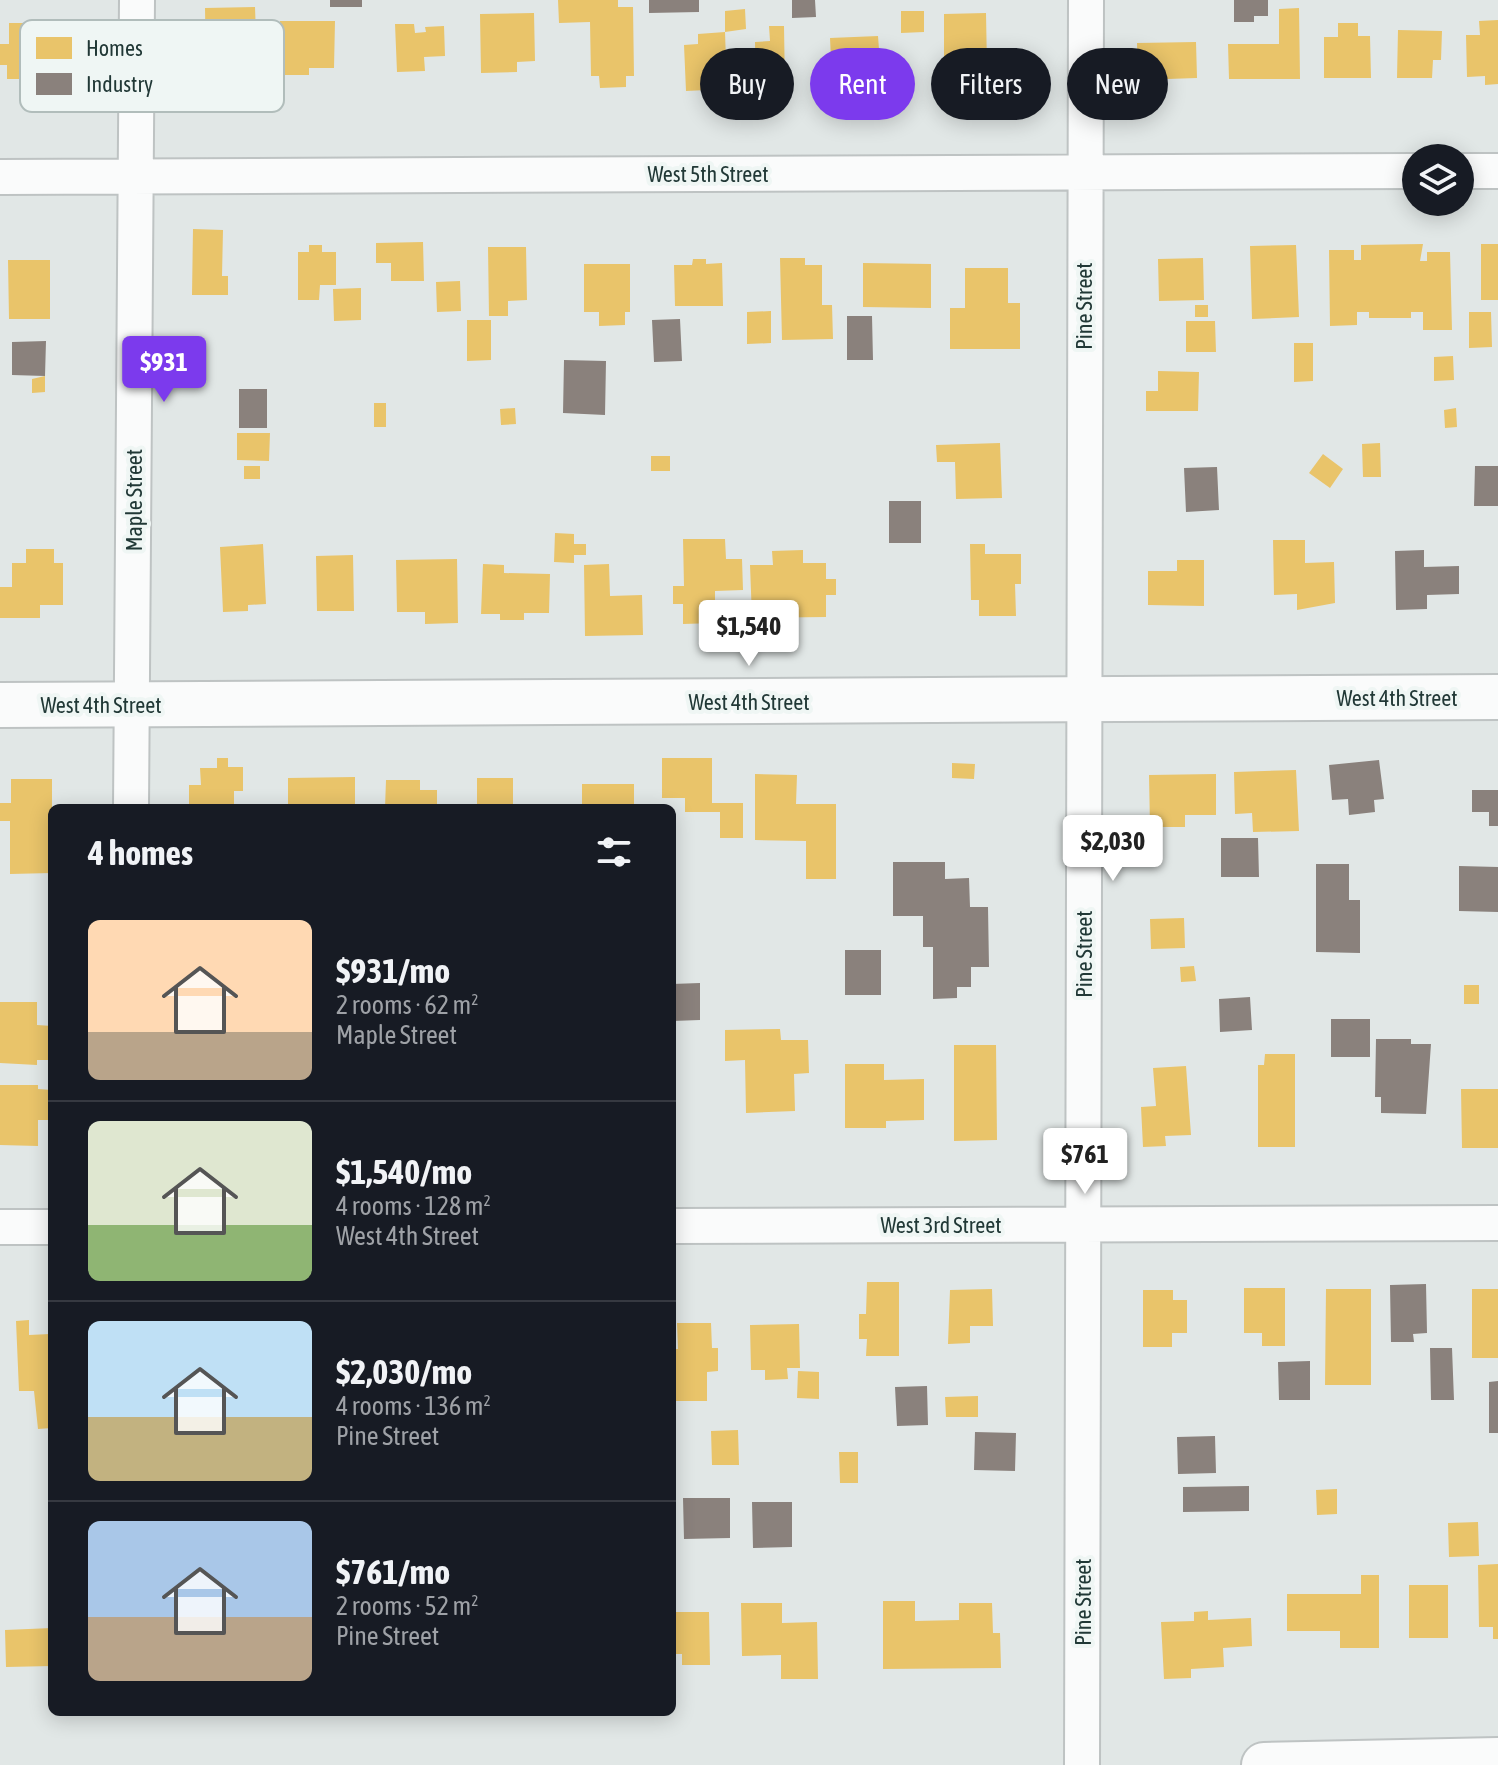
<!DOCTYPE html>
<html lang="en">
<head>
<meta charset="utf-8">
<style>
	body { margin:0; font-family:"Asap Condensed",sans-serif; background:#20242c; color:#f1f3f6; height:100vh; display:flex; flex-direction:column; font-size:30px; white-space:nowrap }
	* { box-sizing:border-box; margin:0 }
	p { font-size:26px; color:#9ea1a6 }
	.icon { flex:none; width:44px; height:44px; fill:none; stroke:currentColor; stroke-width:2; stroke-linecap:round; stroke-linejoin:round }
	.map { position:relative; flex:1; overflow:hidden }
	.drawer { position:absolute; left:48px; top:804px; width:628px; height:912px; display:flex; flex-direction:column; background:#171b24; border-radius:12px; box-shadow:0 4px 20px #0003 }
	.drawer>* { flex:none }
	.top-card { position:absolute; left:700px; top:48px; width:678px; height:72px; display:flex; gap:16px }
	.fabs { position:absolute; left:1402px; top:144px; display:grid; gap:16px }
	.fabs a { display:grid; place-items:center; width:72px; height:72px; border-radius:50%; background:#171b24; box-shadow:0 4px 20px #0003; font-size:40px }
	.price { position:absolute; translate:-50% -68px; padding:0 18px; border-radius:8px; background:#fff; color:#222; font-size:26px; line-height:52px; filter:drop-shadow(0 2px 4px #0008) }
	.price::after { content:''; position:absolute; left:50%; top:48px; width:24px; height:18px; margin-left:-12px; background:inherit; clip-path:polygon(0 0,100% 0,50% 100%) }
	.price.on { background:#7c3aed; color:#fff }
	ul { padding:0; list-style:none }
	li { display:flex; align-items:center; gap:24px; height:200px; padding:0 40px }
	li+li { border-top:2px solid #363941 }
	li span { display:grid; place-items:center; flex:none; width:224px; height:160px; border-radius:12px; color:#555 }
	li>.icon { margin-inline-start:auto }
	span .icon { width:96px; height:96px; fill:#fffc; stroke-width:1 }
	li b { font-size:34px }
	h2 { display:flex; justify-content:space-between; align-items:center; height:96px; padding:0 40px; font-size:34px }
	.pill { padding:0 28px; border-radius:36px; background:#171b24; box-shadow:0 4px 20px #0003; font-size:28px; line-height:72px }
	.pill.on { background:#7c3aed; color:#fff }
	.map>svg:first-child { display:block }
	.homes { fill:#e9c46a }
	.industry { fill:#8a817c }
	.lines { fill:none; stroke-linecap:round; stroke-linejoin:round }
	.minor-casing { stroke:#bec3c3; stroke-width:38 }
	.tertiary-casing { stroke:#bec3c3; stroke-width:48 }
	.minor { stroke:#fafbfb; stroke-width:34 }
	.tertiary { stroke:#fafbfb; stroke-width:44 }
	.labels { text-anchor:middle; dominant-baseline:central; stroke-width:8; stroke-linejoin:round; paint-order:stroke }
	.street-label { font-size:22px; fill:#213836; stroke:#eff6f4 }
	.key { fill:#eff6f4; stroke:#b1bdbb; stroke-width:2 }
	.key-label { font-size:22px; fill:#213836 }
</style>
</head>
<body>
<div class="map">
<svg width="1498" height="1765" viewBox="0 0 1498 1765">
	<rect width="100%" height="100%" fill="#e1e7e6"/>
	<path class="homes" d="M558,0H618V7H633L634,76H626V87L600,88L599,76H591L590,22L559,23Z
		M255,7L256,35H243V67L206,68L205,8Z
		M1299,8L1300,79H1229L1228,44H1279V9Z
		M745,9L746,29L725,32L727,89L686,91L684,45L698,44V34L725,32V11Z
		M901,11H924V32L901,33Z
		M534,13L535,61L517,62V72L481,73L480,14Z
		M986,13L987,67H978V81H944V14Z
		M1498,20V84L1485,85V76L1467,77L1466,35H1480L1479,21Z
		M280,21H335L334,68H309V75H280Z
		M9,23H54V72L29,73V79H7V65H0V44H9Z
		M1338,23H1358V36H1370L1371,78H1324V37H1338Z
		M395,24H414L415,33L426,32L425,27L444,26L445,56L424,57L425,71L397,72Z
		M769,26H784L785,88L756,89L755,42L770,41Z
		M1398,30L1442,31L1441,60H1433L1432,78H1397Z
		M878,36L881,76H864L865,82L850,84V78H832L830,38Z
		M1196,42L1197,78L1138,80L1137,43Z
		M193,229L223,230L222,276H228V295H192Z
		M423,242L424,281H391V263H376V243Z
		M1423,244L1420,261H1427V252H1450L1452,330H1423V312H1411V318H1369V312H1357V325L1330,326L1329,250H1354V260H1361V245Z
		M1481,244H1498V300H1481Z
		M309,245H322V252H336V285H320L319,300H298V252H309Z
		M1296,245L1299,317L1252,319L1250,246Z
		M488,247H526L527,300L508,301V316H489Z
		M780,258H805V265H822V305H832L833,339L782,340Z
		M1203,258L1204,300L1159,301L1158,259Z
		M693,259H706V264L722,263L723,306H675L674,265H692Z
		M8,260H50V319H9Z
		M863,263L931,264V308L863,307Z
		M584,264H630V312H625V325L599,326V312H584Z
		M965,268H1008V303H1020V349H950V308H965Z
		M460,281L461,311L437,312L436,282Z
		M361,288V320L334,321L333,289Z
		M1195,305H1208V317H1195Z
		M771,311V343L747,344V312Z
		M1469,312H1491L1492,347L1469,348Z
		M467,320H491V360L467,361Z
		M1186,321H1215L1216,352H1186Z
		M1294,343H1313V381L1294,382Z
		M1453,356L1454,380L1434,381V357Z
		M1158,371L1199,372L1198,411H1146V391H1158Z
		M45,376V392L32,393V379Z
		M374,403H386V427H374Z
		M515,408L516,424L501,425L500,409Z
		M1456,408L1457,427L1445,428L1444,410Z
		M237,433H270L269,461L237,460Z
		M1000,443L1002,498L956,499L955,462H937L936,445Z
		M1380,443L1381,477H1363L1362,444Z
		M1323,454L1343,469L1330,488L1309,473Z
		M651,456H670V471H651Z
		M244,466H260V479H244Z
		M555,533L574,534V544H586V555H574V563L554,562Z
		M683,539H725L726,559H742L743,590L715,591V623L683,624V604H673V586H684Z
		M1273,540H1305V563L1334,562L1335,603L1297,610V594L1274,595Z
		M263,544L266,604L248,605V611L223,612L220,547Z
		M970,544H985V554H1021V584H1015L1016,616H979V600H971Z
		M26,549H54V563H63V605H40V618H0V587H12V563H26Z
		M803,550V563H826V579H836V595H826V617L752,618L750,565H773L772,551Z
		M353,555L354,611H317L316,556Z
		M457,559L458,623L425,624V612H397L396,560Z
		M1177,560H1204V606L1148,605V571H1177Z
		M483,564L504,565V573L550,574L549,613H524V620H500V614H481Z
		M609,564L610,596L642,595L643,635L585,636L584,565Z
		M217,758H228V767H243V791H234V808H189V785H201L200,768H217Z
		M662,758H712V803H743V838H720V812H685V798H662Z
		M952,763L975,764L974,779L952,778Z
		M1296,770L1299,831L1253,832L1252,813L1235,814L1234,772Z
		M755,774L797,775L796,804H836V879H806V841L755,840Z
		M1216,774V815H1185V827H1150L1149,775Z
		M355,777V808H288V778Z
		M477,778H513V808H466V804H477Z
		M11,779H52V873L10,874V821H0V803H11Z
		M386,780H420V790H437V808H385Z
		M582,784H634V808H573V804H582Z
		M1184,918L1185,948L1151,949L1150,919Z
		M1194,966L1196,981L1181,982L1180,967Z
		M1464,985H1479V1004H1464Z
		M0,1002H37V1025L52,1026V1060H37V1065L0,1063Z
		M780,1029L781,1040H808L809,1073L794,1074L795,1111L746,1113L745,1060L725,1061V1030Z
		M954,1045H996L997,1140L954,1141Z
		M1265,1054H1295V1147H1258V1065H1264Z
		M845,1064H884V1080L924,1079V1120L886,1121V1128H845Z
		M1186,1066L1191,1135L1165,1136L1166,1146L1143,1147L1141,1107L1156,1106L1153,1068Z
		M0,1085H38V1089L52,1090V1120H38V1146L0,1145Z
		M1461,1089H1498V1148H1462Z
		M867,1282H899V1356H866L867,1339H859V1314H866Z
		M1244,1288H1285V1346H1262V1333H1244Z
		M992,1289L993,1326H970V1343L948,1344L950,1290Z
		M1326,1289H1371V1385H1325Z
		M1472,1289H1498V1358H1472Z
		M1143,1290H1173V1300H1187V1333H1172V1347H1143Z
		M29,1320V1335L50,1334L52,1428L38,1429L34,1391H19L16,1321Z
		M677,1323H711L712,1348H718V1371L707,1372V1401H674L673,1349H678Z
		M799,1324L800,1368H787L788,1379L765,1380V1370H751L750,1325Z
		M798,1371L819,1372V1399L797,1398Z
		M978,1396V1417H946L945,1397Z
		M738,1430L739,1465H712L711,1431Z
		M839,1452H858V1483H840Z
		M1337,1489V1514L1317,1515L1316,1490Z
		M1478,1522L1479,1556L1449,1557L1448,1523Z
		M1498,1564V1639H1493V1627H1479L1478,1565Z
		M1361,1575H1379V1648H1340V1631H1287V1594H1361Z
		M1409,1585H1448V1638H1409Z
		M883,1601H915V1621L959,1620V1603H992L993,1633H1000L1001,1668L883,1669Z
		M741,1603H782V1623L817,1622L818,1679H781V1655L742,1656Z
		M1208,1611V1620L1251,1618L1252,1646L1223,1648L1224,1667L1191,1669V1678L1164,1679L1161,1622L1194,1621V1612Z
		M672,1612H709L710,1665H682V1654H672Z
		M52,1628V1666L6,1667L5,1630Z"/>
	<path class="industry" d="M330,0H362V7H330Z
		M649,0H699V12L649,13Z
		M792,0H815L816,17L792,18Z
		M1234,0H1268V16H1254V22H1234Z
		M847,316H872L873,360H847Z
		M680,319L682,361L654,362L652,320Z
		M46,341L45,376L12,375V342Z
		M564,360L606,361L605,415L563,413Z
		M239,389H267V428H239Z
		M1475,466H1498V506H1474Z
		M1217,467L1219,510L1186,512L1184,468Z
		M889,501H921V543H889Z
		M1424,550V567L1459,566V594L1427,595V609L1396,610L1395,551Z
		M1379,760L1384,799L1374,800L1375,812L1349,815L1348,799L1332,800L1329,765Z
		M1472,790H1498V826H1489V812H1472Z
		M1221,838H1258L1259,877H1221Z
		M893,862H945V879L969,878L970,907H988L989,967H971V987H957V998L933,999V947H923V916H893Z
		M1316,864H1349V900H1360V953L1316,952Z
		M1459,866L1498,867V912L1459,911Z
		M845,950H881V995H845Z
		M700,983V1020L672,1021V984Z
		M1250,997L1252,1030L1220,1032L1219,999Z
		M1331,1019H1370V1057H1331Z
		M1376,1039H1411V1044H1431L1426,1114L1381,1113V1097H1375Z
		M1426,1284L1427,1333L1413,1334L1414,1342H1391L1390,1285Z
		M1430,1348H1452L1454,1400H1431Z
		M1310,1361V1400H1279L1278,1362Z
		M1498,1381V1433H1489V1382Z
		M927,1386L928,1425L897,1426L895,1387Z
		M975,1432L1016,1433L1015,1471L974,1470Z
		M1215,1436L1216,1473L1178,1474L1177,1437Z
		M1249,1486V1511L1183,1512V1487Z
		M683,1498H730V1538L684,1539Z
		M752,1502H792V1547L753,1548Z"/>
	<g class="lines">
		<g class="minor-casing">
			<path id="minor" d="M1460,171H1498
				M0,177L1416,171
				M131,808L137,0
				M672,1226L1498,1223
				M0,1227H52
				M1082,1765L1086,0"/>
		</g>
		<g class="tertiary-casing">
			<path id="tertiary" d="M0,705L1498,697
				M1264,1765L1498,1760"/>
		</g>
		<use href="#minor" class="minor"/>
		<use href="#tertiary" class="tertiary"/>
	</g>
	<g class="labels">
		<g class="street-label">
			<text x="708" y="174">West 5th Street</text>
			<text transform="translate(1084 306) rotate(-90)">Pine Street</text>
			<text transform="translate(134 500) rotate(-90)">Maple Street</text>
			<text x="1397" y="698">West 4th Street</text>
			<text x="749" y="702">West 4th Street</text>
			<text x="101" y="705">West 4th Street</text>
			<text transform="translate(1084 954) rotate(-90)">Pine Street</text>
			<text x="941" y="1225">West 3rd Street</text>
			<text transform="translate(1083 1602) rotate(-90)">Pine Street</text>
		</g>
	</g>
	<rect x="20" y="20" width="264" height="92" rx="12" class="key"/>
	<rect x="36" y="37" width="36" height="22" fill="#e9c46a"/>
	<rect x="36" y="73" width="36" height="22" fill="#8a817c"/>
	<g class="key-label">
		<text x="86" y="56">Homes</text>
		<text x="86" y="92">Industry</text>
	</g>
</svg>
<div class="fabs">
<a><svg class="icon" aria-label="layers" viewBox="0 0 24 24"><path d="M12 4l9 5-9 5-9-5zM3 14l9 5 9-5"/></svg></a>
</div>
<b class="price on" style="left:164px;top:404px">$931</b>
<b class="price" style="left:749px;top:668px">$1,540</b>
<b class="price" style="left:1113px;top:883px">$2,030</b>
<b class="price" style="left:1085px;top:1196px">$761</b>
<div class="top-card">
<a class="pill">Buy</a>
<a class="pill on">Rent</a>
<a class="pill">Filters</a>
<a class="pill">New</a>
</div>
<section class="drawer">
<h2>4 homes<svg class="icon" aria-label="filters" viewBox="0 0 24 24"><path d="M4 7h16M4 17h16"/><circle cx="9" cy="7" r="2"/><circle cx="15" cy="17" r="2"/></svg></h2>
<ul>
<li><span style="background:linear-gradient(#ffd9b3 70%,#b9a48a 0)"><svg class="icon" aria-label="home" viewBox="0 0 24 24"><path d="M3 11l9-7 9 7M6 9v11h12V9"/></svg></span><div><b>$931/mo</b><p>2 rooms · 62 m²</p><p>Maple Street</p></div></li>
<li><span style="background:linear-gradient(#dfe7d0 65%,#8fb573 0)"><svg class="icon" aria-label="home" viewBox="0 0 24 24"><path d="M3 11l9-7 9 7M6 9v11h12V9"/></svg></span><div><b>$1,540/mo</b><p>4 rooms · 128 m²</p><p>West 4th Street</p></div></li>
<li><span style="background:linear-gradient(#bfe0f5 60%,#c2b280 0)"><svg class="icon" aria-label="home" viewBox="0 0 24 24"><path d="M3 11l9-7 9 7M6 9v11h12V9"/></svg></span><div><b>$2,030/mo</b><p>4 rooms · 136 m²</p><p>Pine Street</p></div></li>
<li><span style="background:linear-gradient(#a9c7e8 60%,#b9a48a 0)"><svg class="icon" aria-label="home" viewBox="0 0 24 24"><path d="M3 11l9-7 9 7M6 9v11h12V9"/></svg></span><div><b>$761/mo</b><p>2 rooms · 52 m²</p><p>Pine Street</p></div></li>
</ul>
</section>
</div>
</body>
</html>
